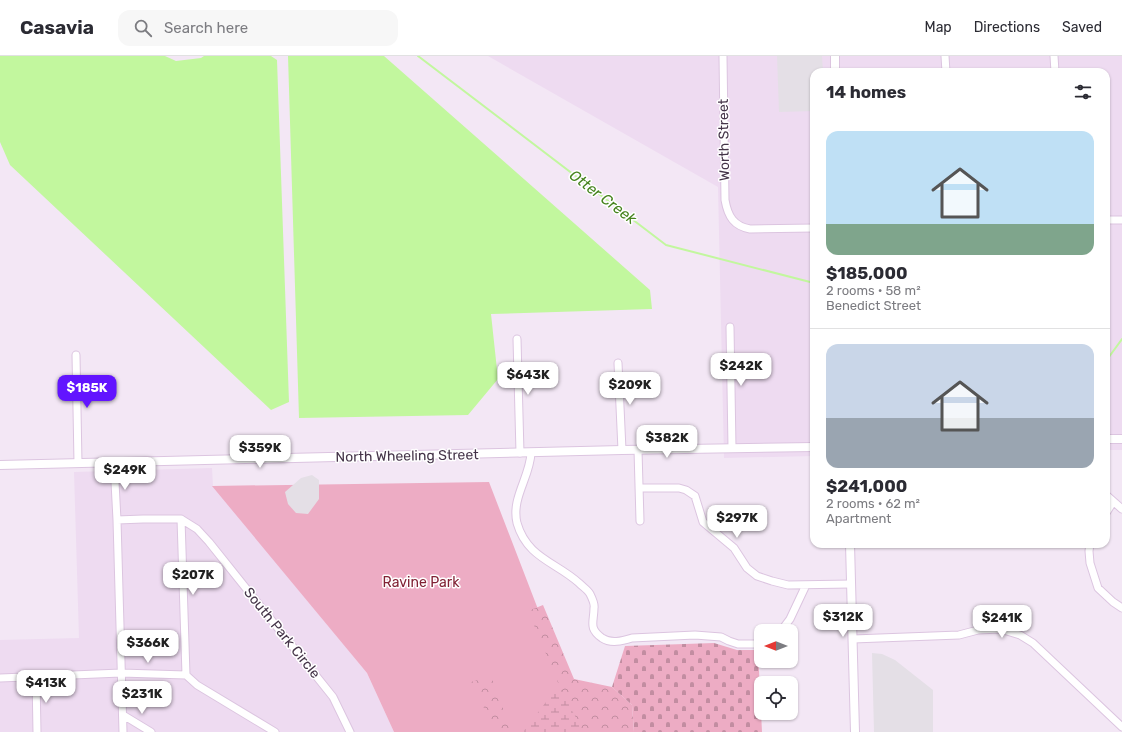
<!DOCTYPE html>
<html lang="en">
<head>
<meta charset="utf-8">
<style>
	body { margin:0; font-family:Rubik,sans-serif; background:#f7f7f7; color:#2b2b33; height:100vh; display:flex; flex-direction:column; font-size:15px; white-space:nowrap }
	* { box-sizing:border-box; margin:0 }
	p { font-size:13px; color:#7c7c81 }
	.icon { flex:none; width:22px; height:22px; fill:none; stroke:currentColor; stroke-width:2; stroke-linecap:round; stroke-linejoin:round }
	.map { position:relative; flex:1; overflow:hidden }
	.side { position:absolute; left:810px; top:12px; width:300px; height:480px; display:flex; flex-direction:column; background:#fff; border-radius:12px; box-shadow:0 1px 3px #0004 }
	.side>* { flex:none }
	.needle { width:26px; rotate:270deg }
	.fabs { position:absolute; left:754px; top:568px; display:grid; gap:8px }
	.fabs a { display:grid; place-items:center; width:44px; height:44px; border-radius:8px; background:#fff; box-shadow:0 1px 3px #0004; font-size:20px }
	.price { position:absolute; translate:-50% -34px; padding:0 9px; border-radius:8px; background:#fff; color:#222; font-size:13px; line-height:26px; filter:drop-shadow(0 1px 2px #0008) }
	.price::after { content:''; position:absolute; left:50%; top:24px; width:12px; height:9px; margin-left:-6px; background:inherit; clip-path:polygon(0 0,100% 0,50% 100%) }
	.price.active { background:#6214ff; color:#fff }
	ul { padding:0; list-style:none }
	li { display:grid; align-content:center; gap:8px; height:212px; padding:0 16px }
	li+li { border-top:1px solid #e1e1e2 }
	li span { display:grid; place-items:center; height:124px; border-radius:12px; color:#555 }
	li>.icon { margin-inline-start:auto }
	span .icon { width:72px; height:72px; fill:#fffc; stroke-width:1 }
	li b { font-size:17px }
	h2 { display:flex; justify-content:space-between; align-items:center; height:48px; padding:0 16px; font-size:17px }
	header { display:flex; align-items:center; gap:24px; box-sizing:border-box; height:56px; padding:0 20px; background:#fff; border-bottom:1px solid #e1e1e2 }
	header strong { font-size:19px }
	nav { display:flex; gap:22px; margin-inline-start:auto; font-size:14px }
	.search { width:280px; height:36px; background:#f7f7f7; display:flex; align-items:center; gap:10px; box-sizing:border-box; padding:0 14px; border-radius:12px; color:#7c7c81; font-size:15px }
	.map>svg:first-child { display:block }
	.residential { fill:#eedbf1 }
	.green { fill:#edacc4 }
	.forest { fill:url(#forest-crowns) }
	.wetland { fill:url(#wetland-marsh) }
	.cemetery { fill:url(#cemetery-stones) }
	.parking { fill:#e4dfe6 }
	.water { fill:#c2f79e }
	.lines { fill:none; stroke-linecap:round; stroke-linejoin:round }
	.stream { stroke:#c2f79e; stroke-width:2 }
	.minor-casing { stroke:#dcc5e0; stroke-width:9 }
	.tertiary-casing { stroke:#dcc5e0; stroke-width:10 }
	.minor { stroke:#fff; stroke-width:7 }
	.tertiary { stroke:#fff; stroke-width:8 }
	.labels { text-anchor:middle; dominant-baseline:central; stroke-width:3; stroke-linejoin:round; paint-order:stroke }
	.street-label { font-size:14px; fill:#453549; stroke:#fff }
	.park-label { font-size:14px; fill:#812235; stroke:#fff }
	.water-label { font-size:15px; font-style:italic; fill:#45831d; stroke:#fff }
</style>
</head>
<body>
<header>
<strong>Casavia</strong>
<div class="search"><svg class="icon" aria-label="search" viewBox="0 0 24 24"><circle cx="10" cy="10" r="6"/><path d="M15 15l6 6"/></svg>Search here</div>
<nav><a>Map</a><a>Directions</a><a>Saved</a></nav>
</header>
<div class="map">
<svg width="1122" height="676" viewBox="0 0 1122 676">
	<defs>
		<pattern id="forest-crowns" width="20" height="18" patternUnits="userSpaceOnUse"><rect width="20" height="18" fill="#edacc4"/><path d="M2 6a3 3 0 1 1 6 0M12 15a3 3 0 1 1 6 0" fill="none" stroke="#c28da1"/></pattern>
		<pattern id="wetland-marsh" width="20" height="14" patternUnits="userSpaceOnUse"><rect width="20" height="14" fill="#edacc4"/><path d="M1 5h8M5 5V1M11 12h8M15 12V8" fill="none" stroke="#c28da1"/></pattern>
		<pattern id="cemetery-stones" width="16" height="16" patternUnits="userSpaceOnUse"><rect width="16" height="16" fill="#edacc4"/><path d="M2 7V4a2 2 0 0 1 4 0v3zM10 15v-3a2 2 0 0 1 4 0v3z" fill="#c28da1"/></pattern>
	</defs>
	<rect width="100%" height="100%" fill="#f3e7f5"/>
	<path class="residential" d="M488,0H1122V394H1106V16H814V400L724,402L718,131Z
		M212,412L213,430L367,617L394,676H0V584L79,582L74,416Z"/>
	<path class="green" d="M489,426L561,613L593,676H394L367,617L212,430Z"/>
	<path class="forest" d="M543,549L574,623L612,631L632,649L634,676H583L559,629L528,555Z
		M491,620L511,674L518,676H496L471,626Z"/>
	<path class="wetland" d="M559,629L583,676H523Z"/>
	<path class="cemetery" d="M714,587L737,594H758L762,676H634L632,649L612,631L625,590Z"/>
	<path class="parking" d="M777,0H822L823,16H814V55L779,56Z
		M312,419L319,424V443L308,458L296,457L288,448L285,436L301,422Z
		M872,597L882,598L895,604L933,634V676H874Z"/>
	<path class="water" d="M0,0H165L176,5L201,2L204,0H271L277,4L289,346L271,354L10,109L0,86Z
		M288,0H384L650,234L652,253L491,258L498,323L468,359L299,362Z"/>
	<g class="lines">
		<path class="stream" d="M418,0L666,189L814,227
			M1106,305L1122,283"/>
		<g class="minor-casing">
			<path id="minor" d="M723,0L725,144C728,161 734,170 750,173L814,172
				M945,0L946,16
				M1054,0L1055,16
				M1106,164H1122
				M730,271L732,392
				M517,283L520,397
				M76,299L78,407
				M618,307L622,394
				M638,394L640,465
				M531,397C530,421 511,442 517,467C527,502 556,506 579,527C583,531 588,534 590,538C592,542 595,548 594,552C594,566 588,572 602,582C611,588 622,585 632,582L695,579L721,581L729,585L738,588H761
				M114,407L117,464L123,676
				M639,432H679L686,434L695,440L703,466L734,492L747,512L757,520L772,525L788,529L851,528
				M1106,439L1122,453
				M1106,457L1113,446H1114
				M181,463L186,619
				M117,464L143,463H181L197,473L209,486L333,641L350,676
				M1090,488L1089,495L1090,507L1098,532L1113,546L1122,552
				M781,575L790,563L806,529
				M853,583L959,579L978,574L1000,573L1020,579L1033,587L1122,671
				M36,621L37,676
				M0,622L121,617L186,619L197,629L275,676
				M123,659L151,676"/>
		</g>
		<g class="tertiary-casing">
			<path id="tertiary" d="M835,0V16
				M1106,383H1122
				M0,409L622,394L814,391
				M850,488L855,676"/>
		</g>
		<use href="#minor" class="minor"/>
		<use href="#tertiary" class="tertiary"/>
	</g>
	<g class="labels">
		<g class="street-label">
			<text transform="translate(724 84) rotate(-91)">Worth Street</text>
			<text transform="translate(407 400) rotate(-1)">North Wheeling Street</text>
			<text transform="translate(282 577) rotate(51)">South Park Circle</text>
		</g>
		<g class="park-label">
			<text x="421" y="526">Ravine Park</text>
		</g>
		<g class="water-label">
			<text transform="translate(603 141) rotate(37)">Otter Creek</text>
		</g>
	</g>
</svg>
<div class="fabs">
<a><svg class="needle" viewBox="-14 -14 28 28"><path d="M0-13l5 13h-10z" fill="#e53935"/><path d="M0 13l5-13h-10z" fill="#7c7c81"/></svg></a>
<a><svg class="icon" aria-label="locate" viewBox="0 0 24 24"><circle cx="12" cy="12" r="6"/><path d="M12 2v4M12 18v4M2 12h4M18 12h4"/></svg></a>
</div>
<b class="price" style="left:741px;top:331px">$242K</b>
<b class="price" style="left:528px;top:340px">$643K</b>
<b class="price" style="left:630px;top:350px">$209K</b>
<b class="price active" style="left:87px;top:353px">$185K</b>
<b class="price" style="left:667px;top:403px">$382K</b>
<b class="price" style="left:260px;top:413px">$359K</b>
<b class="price" style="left:125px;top:435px">$249K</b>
<b class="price" style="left:737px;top:483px">$297K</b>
<b class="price" style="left:193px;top:540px">$207K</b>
<b class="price" style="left:843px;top:582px">$312K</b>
<b class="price" style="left:1002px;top:583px">$241K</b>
<b class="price" style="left:148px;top:608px">$366K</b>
<b class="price" style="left:46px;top:648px">$413K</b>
<b class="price" style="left:142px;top:659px">$231K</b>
<section class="side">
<h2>14 homes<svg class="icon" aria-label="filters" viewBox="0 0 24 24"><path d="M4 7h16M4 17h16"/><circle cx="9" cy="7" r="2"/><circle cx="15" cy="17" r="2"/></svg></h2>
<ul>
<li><span style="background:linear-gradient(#bfe0f5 75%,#7fa58c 0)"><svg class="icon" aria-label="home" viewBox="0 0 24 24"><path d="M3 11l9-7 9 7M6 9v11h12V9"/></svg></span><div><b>$185,000</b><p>2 rooms · 58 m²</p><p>Benedict Street</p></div></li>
<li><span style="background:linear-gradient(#c9d6e8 60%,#9aa5b1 0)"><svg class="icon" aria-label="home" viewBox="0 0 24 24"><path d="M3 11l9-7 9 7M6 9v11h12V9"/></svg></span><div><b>$241,000</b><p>2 rooms · 62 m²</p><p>Apartment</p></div></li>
</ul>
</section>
</div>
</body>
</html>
